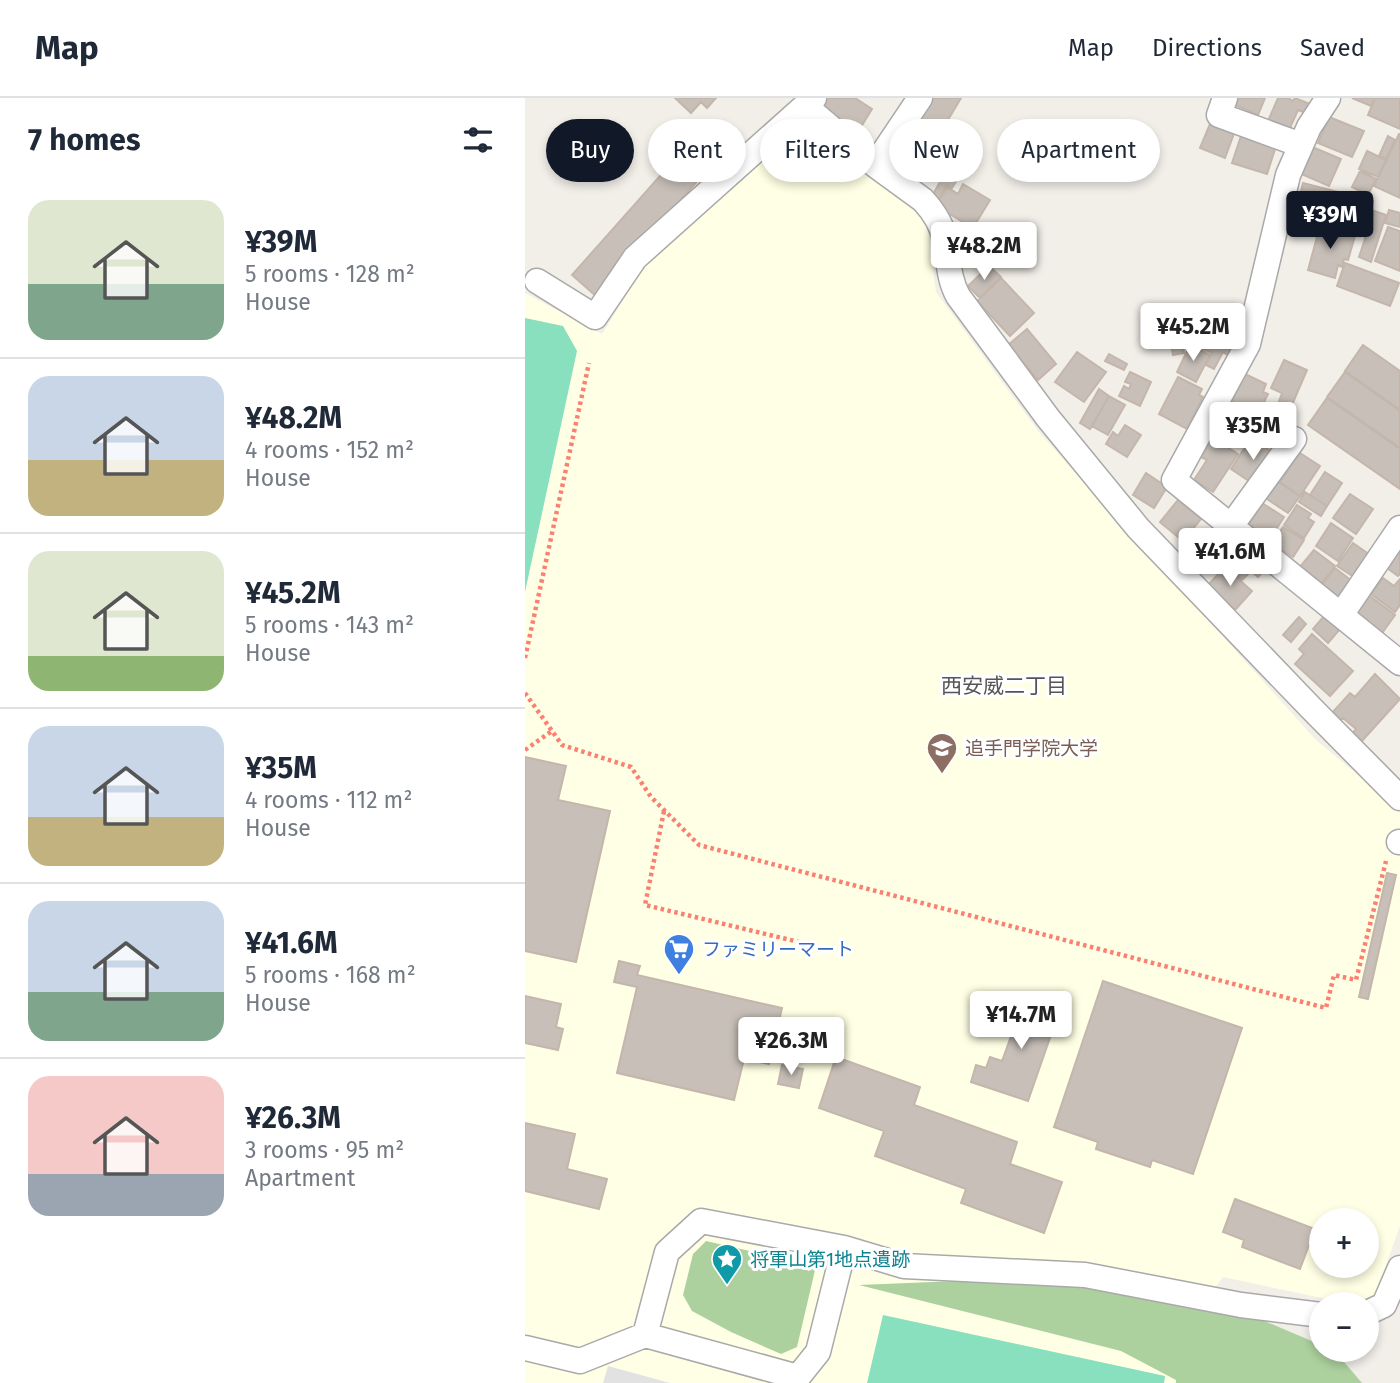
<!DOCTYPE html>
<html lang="en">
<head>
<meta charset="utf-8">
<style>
	body { margin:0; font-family:"Fira Sans","Noto Sans JP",sans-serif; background:#f6f6f7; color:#1f2937; height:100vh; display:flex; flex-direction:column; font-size:26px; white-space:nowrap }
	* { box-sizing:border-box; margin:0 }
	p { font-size:23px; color:#747a83 }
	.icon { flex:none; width:38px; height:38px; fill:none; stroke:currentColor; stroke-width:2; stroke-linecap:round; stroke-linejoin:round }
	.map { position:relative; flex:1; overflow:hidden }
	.drawer { display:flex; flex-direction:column; background:#fff; width:525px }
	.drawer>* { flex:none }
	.top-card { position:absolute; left:21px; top:21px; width:665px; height:63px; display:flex; gap:14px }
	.fabs { position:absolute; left:784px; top:1110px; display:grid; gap:14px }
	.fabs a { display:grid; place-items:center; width:70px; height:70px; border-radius:50%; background:#fff; box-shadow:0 4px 10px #0003; font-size:35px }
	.price { position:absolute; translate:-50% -60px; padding:0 16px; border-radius:7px; background:#fff; color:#222; font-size:23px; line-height:46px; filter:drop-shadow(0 2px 4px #0008) }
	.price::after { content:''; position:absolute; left:50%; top:42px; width:21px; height:16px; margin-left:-10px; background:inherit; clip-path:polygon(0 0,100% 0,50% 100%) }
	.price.current { background:#111827; color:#fff }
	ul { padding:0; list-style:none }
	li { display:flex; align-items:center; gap:21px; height:175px; padding:0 28px }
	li+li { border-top:2px solid #e0e1e3 }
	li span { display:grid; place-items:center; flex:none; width:196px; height:140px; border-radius:21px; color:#555 }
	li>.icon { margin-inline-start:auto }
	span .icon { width:84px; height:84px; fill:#fffc; stroke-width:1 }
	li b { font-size:30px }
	h2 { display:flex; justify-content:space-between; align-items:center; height:84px; padding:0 28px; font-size:30px }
	.tag { padding:0 24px; border-radius:32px; background:#fff; box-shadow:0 4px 10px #0003; font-size:24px; line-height:63px }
	.tag.current { background:#111827; color:#fff }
	header { display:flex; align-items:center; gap:42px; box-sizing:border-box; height:98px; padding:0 35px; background:#fff; border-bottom:2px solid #e0e1e3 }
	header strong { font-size:33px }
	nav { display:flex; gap:38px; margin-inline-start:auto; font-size:24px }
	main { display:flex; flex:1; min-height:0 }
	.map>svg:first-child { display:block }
	.education { fill:#ffffe5; fill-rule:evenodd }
	.forest { fill:#add19e }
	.pitch { fill:#88e0be }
	.parking { fill:#e2e2e2 }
	.building { fill:#c7bfb8; stroke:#c4b6ab; stroke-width:2 }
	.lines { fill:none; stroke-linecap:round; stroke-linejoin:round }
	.minor-casing { stroke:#a9a9a9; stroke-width:27 }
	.path { stroke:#fa8072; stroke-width:4.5; stroke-dasharray:3.5 3.5; stroke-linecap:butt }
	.minor { stroke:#fff; stroke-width:24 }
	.labels { text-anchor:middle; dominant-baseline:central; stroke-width:6; stroke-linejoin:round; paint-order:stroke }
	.education-label { font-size:19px; fill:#785e54; stroke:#fff; text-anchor:start }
	.shop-label { font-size:19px; fill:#366cbe; stroke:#fff; text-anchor:start }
	.culture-label { font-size:19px; fill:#0d838f; stroke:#fff; text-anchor:start }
	.neighbourhood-label { font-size:21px; fill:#555; stroke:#fff }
</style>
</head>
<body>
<header>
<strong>Map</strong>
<nav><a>Map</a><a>Directions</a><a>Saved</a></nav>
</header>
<main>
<section class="drawer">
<h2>7 homes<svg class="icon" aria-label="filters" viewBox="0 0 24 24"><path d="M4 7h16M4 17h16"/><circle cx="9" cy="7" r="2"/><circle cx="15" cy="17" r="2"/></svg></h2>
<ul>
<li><span style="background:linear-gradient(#dfe7d0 60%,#7fa58c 0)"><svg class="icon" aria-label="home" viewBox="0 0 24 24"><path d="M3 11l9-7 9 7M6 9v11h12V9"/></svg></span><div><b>¥39M</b><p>5 rooms · 128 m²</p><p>House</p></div></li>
<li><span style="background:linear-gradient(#c9d6e8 60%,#c2b280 0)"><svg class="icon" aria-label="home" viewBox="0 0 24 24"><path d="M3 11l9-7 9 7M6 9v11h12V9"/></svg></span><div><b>¥48.2M</b><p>4 rooms · 152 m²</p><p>House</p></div></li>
<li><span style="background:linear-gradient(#dfe7d0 75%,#8fb573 0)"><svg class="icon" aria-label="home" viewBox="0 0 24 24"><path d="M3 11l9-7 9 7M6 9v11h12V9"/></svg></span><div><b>¥45.2M</b><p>5 rooms · 143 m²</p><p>House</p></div></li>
<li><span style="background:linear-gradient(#c9d6e8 65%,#c2b280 0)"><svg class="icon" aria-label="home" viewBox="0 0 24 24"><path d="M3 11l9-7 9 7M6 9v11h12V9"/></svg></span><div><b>¥35M</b><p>4 rooms · 112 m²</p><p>House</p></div></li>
<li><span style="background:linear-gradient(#c9d6e8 65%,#7fa58c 0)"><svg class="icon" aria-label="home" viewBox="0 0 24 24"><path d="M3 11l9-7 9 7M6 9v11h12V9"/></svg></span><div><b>¥41.6M</b><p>5 rooms · 168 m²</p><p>House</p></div></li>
<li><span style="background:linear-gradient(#f6c9c9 70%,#9aa5b1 0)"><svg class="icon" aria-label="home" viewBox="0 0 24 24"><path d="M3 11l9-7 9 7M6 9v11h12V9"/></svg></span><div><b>¥26.3M</b><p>3 rooms · 95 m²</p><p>Apartment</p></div></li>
</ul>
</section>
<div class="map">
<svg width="875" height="1285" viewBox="0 0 875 1285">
	<rect width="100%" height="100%" fill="#f2efe9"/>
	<path class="education" d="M282,18L402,124L411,194L514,334L791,642L875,712V1128L848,1203L825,1206L698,1179L682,1201L667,1285H0V195L77,236L117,172L199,90ZM796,1122H842V1167H796Z"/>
	<path class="forest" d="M181,1143L291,1168L272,1249L256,1256L206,1234L167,1213L158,1197L168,1156Z
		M526,1179L690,1202L796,1247V1251H808L837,1285H651V1282L596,1253L334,1187Z"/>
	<path class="pitch" d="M0,220L38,228L52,253L0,494Z
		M358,1217L640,1278L639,1285H342Z"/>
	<path class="parking" d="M83,1268L145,1285H78Z"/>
	<path class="building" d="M150,0H191L182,10L176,4L166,15Z
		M301,0H330L347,11L331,37L293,12Z
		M403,0H436L408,47L384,32Z
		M709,0H740L733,17L706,5Z
		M753,0H763L768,3L770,0L785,6L781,15L773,12L764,32L743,23Z
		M827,0H850L846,8Z
		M850,0H875V31L843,17Z
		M804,19L839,33L827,59L793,45Z
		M687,21L711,30L700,60L675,50Z
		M717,35L752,45L742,76L707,65Z
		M874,36H875V100L849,88Z
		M377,37L407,55L391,82L361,65Z
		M863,38L870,42L861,61L854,58Z
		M785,48L816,61L804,88L774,75Z
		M842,53L861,62L853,79L834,71Z
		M151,60L174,81L71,198L47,177Z
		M423,70L435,77L427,90L422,87L409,109L403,105Z
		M835,73L851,81L843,97L827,89Z
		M778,85L848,103L840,135L770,117Z
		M438,86L465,102L448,130L411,108L422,89L433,96Z
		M864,112L875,115V129L860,125Z
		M849,113L861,117L846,164L834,159Z
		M795,128L830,138L823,162L819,161L817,169L813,167L810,180L783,172Z
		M863,129L875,133V173L850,163Z
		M820,165L874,185L865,208L812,188Z
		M464,168L476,179L455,200L443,188Z
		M476,180L509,215L485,238L452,203Z
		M678,226L712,243L704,258L698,254L689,271L681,267L687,255L668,246Z
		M502,231L531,266L513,282L483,247Z
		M655,233L659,255L648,257L644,235Z
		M665,247L685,257L671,284L652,274Z
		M838,247L875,273V312L820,273Z
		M552,254L581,274L559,304L530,284Z
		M584,256L602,266L599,272L580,263Z
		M759,262L782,272L764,314L752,309L757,295L746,290Z
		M605,274L626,284L615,308L594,298L599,288L604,291L606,286L600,284Z
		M820,274L875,313V350L802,299Z
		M720,276L741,286L738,294L743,296L739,304L747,307L740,319L707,303Z
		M653,279L677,291L674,297L678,299L662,331L634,316Z
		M574,291L584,298L565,331L555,325Z
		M584,298L600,307L583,337L567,328Z
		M802,300L875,351V391L783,327Z
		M703,306L732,320L720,345L714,343L713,347L698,340L700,336L691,331Z
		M745,319L764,329L752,351L729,338L736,323L742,326Z
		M600,327L616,337L602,359L581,346L588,334L593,338Z
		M688,340L713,356L688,394L669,382L682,362L676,359Z
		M726,340L750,356L730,387L706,371Z
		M775,355L795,368L775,398L755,384Z
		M800,374L817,385L802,408L785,397Z
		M621,375L642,389L629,410L608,397Z
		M750,382L775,398L763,415L739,399Z
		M780,394L802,408L796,418L774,404Z
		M825,396L848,411L831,436L808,420Z
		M653,402L676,421L658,443L635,424Z
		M737,405L759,419L745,441L723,428Z
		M772,407L786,416L783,420L789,424L779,440L759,427Z
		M806,425L828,440L813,463L791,448Z
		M758,429L779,442L768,459L747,445Z
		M682,431L698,444L681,465L665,452Z
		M717,441L744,466L733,479L726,473L717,482L696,463Z
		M828,445L848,459L832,481L812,468Z
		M789,452L810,468L796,486L774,470Z
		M875,452V476L873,478L862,470Z
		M700,469L727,493L710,512L683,487Z
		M810,470L832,487L819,504L797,487Z
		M858,480L869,488L875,481V507L870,514L846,496Z
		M842,496L870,517L855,538L826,517Z
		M800,517L815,531L803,545L788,531Z
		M774,519L781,526L766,544L758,537Z
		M787,536L828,573L805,598L770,566L779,556L774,551Z
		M850,576L875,601L836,644L827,636L831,631L818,620L814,624L805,617L825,595L830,599Z
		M0,659L41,668L33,702L85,713L51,864L0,853Z
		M862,775L871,777L843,901L834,899Z
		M94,863L115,868L112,877L257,910L244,966L219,961L209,1002L92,975L112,889L89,884Z
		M578,883L717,930L668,1076L627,1062L625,1069L571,1051L573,1044L529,1029Z
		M0,898L36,906L31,929L38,931L33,952L0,945Z
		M502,900L535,911L503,1003L446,984L451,967L461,970L465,959L477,963L489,930L478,926L483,911L497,915Z
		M311,959L395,989L389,1007L492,1044L485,1066L537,1084L519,1135L436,1105L441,1091L350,1058L359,1033L294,1010Z
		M257,967L278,971L274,990L253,986Z
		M0,1025L50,1036L42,1071L82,1081L74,1111L0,1093Z
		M710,1101L790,1131L775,1171L717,1149L719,1142L698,1134Z"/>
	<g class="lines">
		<g class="minor-casing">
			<path id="minor" d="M700,0L694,17L776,47
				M803,0L784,29L763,77L723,246L649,382L875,565
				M280,8L350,67L398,102C408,113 417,126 420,142C424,161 423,180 433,198L523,320L613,430L786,610L875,700
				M350,67L395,0
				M12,183L70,219L110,160L289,0
				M706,428L769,341
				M816,517L875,430
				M874,744H875
				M842,1215L859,1207L875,1170
				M120,1237L273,1279L293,1254L319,1150
				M0,1250L55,1263L120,1237L142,1154L176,1123L319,1150L379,1168L560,1177L716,1207L796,1217"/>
		</g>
		<path class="path" d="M0,560L64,265
			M0,595L37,647L106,669L126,699L174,747L801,910L809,877L831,882L861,763
			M0,652L27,633
			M139,713L120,807L278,845"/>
		<use href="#minor" class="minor"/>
	</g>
	<defs>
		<g id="university-pin" transform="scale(1.575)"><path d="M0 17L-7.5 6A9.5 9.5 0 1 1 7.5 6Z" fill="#8d6e63" stroke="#fff"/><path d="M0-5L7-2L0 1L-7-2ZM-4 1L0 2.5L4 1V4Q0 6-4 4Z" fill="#fff"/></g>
		<g id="supermarket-pin" transform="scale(1.575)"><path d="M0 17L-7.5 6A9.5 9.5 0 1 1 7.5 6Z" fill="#3f7fe0" stroke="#fff"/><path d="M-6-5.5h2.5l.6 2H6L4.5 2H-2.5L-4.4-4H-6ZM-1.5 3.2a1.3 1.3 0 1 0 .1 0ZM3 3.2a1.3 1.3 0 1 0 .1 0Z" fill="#fff"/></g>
		<g id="sight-pin" transform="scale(1.575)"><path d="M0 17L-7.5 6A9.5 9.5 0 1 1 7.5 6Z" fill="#0f9aa8" stroke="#fff"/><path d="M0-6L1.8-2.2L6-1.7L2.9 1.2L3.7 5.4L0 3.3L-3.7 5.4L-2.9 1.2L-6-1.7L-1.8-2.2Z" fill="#fff"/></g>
	</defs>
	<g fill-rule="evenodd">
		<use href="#university-pin" x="417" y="650"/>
		<use href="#supermarket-pin" x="154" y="851"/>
		<use href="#sight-pin" x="202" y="1161"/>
	</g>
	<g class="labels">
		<g class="education-label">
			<text x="440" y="650">追手門学院大学</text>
		</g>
		<g class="shop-label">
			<text x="177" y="851">ファミリーマート</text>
		</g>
		<g class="culture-label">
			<text x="225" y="1161">将軍山第1地点遺跡</text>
		</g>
		<g class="neighbourhood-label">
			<text x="479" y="588">西安威二丁目</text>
		</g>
	</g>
</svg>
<div class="fabs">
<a>+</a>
<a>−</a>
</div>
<b class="price current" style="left:805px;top:153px">¥39M</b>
<b class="price" style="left:459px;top:184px">¥48.2M</b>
<b class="price" style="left:668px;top:265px">¥45.2M</b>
<b class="price" style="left:728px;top:364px">¥35M</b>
<b class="price" style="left:705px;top:490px">¥41.6M</b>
<b class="price" style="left:496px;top:953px">¥14.7M</b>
<b class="price" style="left:266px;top:979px">¥26.3M</b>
<div class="top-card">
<a class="tag current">Buy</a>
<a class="tag">Rent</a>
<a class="tag">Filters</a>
<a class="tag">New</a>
<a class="tag">Apartment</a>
</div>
</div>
</main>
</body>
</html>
